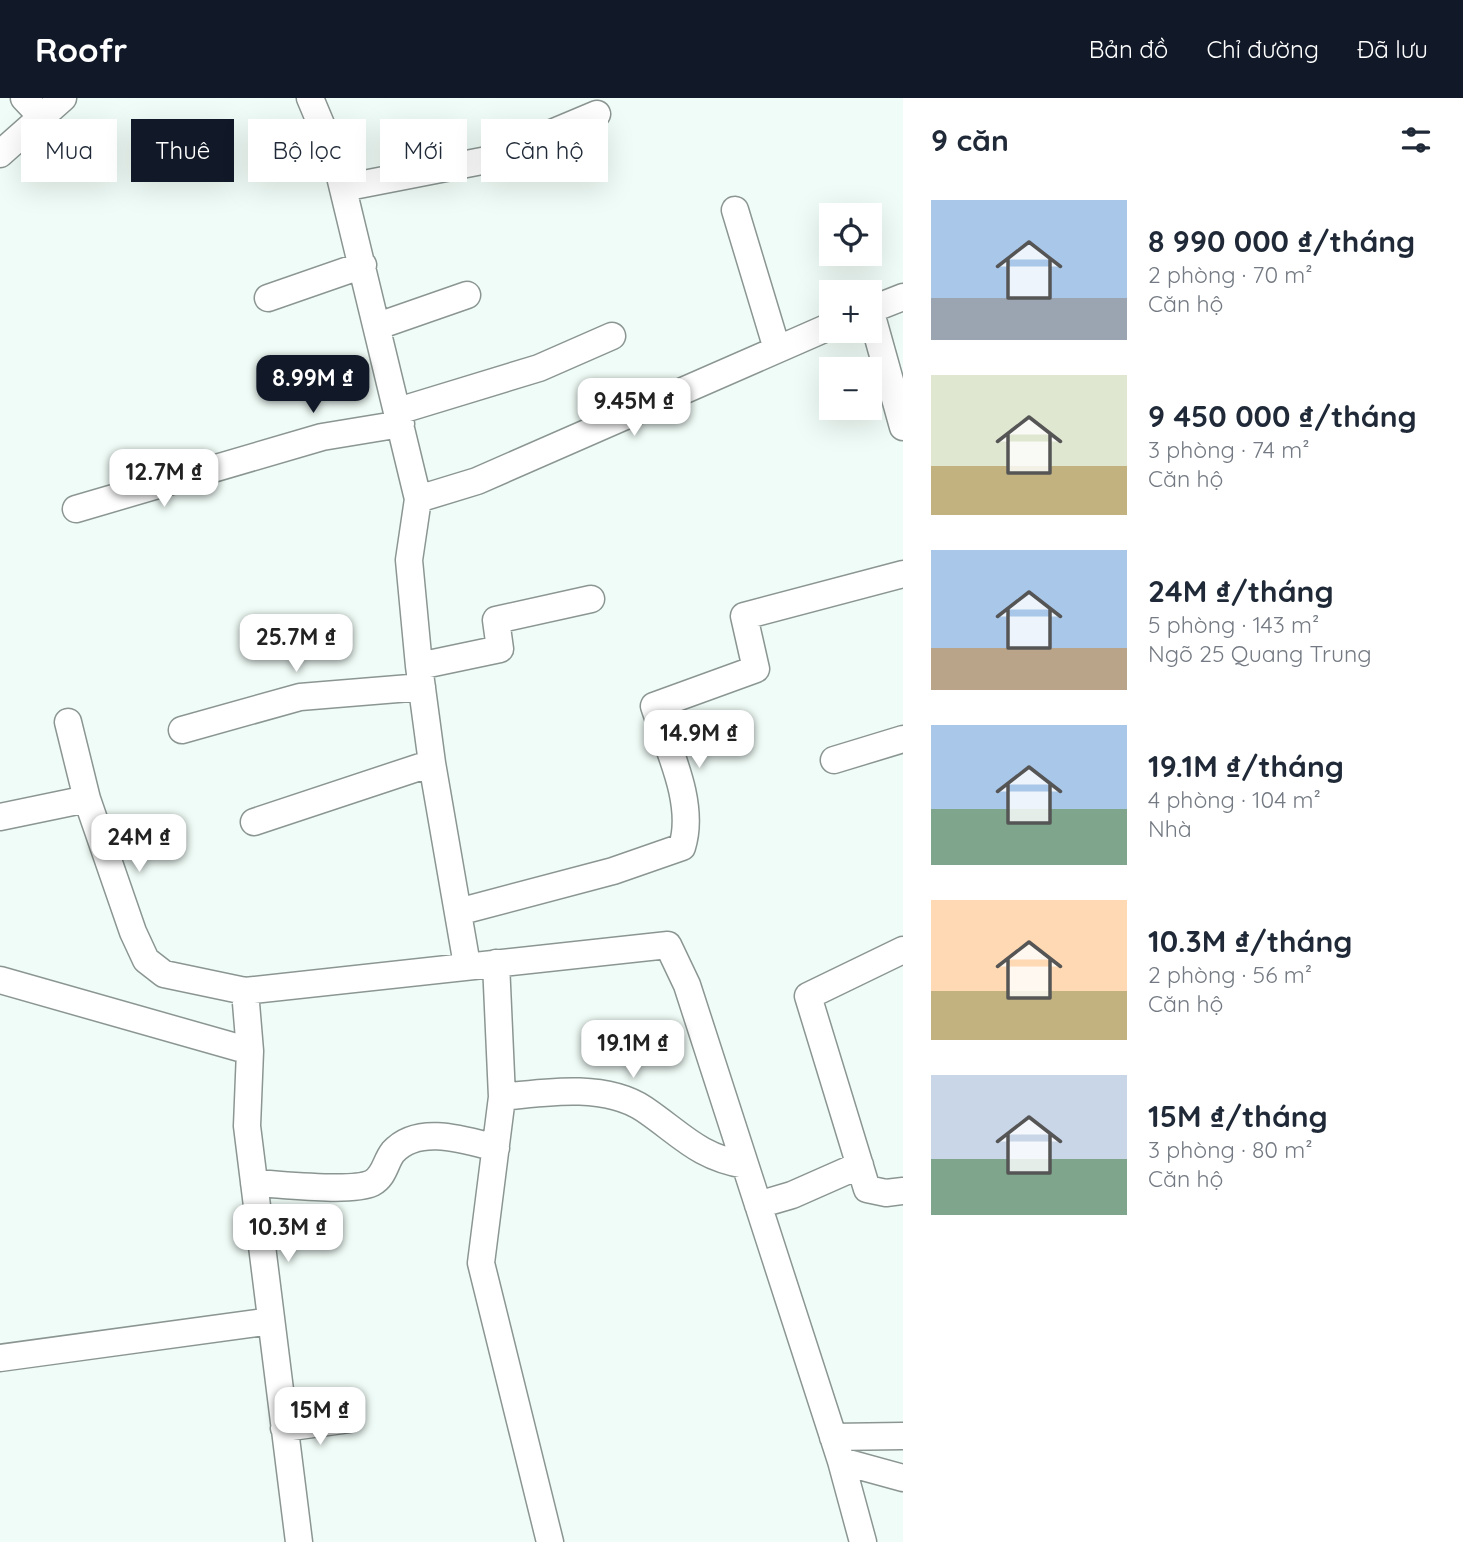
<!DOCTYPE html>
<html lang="vi">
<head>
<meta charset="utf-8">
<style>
	body { margin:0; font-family:Quicksand,sans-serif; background:#f6f6f7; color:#1f2937; height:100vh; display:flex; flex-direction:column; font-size:26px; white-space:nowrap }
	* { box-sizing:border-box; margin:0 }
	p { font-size:23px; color:#747a83 }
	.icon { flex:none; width:38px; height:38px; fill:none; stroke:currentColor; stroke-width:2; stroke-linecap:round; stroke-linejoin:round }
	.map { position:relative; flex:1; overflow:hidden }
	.side { display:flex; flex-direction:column; background:#fff; width:560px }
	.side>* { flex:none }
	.hud { position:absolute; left:21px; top:21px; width:665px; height:63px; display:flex; gap:14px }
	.tools { position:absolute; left:819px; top:105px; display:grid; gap:14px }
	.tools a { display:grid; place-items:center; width:63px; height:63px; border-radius:0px; background:#fff; box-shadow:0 7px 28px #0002; font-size:35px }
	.price { position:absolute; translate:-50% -60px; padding:0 16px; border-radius:14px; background:#fff; color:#222; font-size:23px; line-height:46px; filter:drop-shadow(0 2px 4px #0008) }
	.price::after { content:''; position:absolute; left:50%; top:42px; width:21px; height:16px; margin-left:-10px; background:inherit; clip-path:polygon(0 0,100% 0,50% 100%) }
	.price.on { background:#111827; color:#fff }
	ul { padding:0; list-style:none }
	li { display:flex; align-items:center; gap:21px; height:175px; padding:0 28px }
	li span { display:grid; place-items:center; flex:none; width:196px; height:140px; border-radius:0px; color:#555 }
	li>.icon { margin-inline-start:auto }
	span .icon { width:84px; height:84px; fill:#fffc; stroke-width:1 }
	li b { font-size:30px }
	h2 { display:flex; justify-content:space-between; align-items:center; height:84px; padding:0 28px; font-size:30px }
	.pill { padding:0 24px; border-radius:0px; background:#fff; box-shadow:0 7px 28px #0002; font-size:24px; line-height:63px }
	.pill.on { background:#111827; color:#fff }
	header { display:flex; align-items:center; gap:42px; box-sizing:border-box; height:98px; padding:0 35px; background:#111827; color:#fff }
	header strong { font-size:33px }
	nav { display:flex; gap:38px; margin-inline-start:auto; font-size:24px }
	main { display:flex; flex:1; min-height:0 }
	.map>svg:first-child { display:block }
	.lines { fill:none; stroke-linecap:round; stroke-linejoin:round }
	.minor-casing { stroke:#8b9692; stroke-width:29 }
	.minor { stroke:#fff; stroke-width:26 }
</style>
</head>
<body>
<header>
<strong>Roofr</strong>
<nav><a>Bản đồ</a><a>Chỉ đường</a><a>Đã lưu</a></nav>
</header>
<main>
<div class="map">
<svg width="903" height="1444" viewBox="0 0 903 1444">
	<rect width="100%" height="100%" fill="#f0fcf7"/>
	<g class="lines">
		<g class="minor-casing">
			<path id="minor" d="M24,0L41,18
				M310,0L336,62L418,401L409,462L419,568L432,665L467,867
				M0,56L63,0
				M343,90L487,62L597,16
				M735,112L777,251
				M268,200L363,167
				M870,211L903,329
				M870,212L903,199
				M378,228L467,197
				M398,313L539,270L612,238
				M418,401L477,383L831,228
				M76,411L322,339L401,326
				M419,568L500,551L496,522L591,501
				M68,624L87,701L133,834L146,862L164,876L245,893L668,847L687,887L841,1363L863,1444
				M182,632L300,599L422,589
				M834,662L903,641
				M0,719L87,701
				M254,724L432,665
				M458,814L613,773L682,749C696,705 668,651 654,608L756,571L744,518L903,476
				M903,852L808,898L867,1091L886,1095L903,1093
				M496,865L502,999L481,1165L550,1444
				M0,882L250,953
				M245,893L250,953L247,1028L299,1444
				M502,999C546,994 605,985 644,1011C681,1036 698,1059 745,1067
				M254,1085C280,1086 351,1095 372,1085C385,1078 385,1064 393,1054C418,1026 465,1042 496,1050
				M758,1107L792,1097L860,1067
				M0,1260L271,1223
				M284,1330L350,1321
				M833,1339L903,1338
				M841,1363L903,1380"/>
		</g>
		<use href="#minor" class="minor"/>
	</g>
</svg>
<div class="tools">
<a><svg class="icon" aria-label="locate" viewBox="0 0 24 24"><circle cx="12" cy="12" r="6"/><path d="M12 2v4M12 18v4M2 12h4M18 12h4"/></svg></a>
<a>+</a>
<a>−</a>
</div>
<b class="price on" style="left:313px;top:317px">8.99M ₫</b>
<b class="price" style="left:634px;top:340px">9.45M ₫</b>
<b class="price" style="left:164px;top:411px">12.7M ₫</b>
<b class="price" style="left:296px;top:576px">25.7M ₫</b>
<b class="price" style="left:699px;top:672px">14.9M ₫</b>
<b class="price" style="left:139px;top:776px">24M ₫</b>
<b class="price" style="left:633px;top:982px">19.1M ₫</b>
<b class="price" style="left:288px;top:1166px">10.3M ₫</b>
<b class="price" style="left:320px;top:1349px">15M ₫</b>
<div class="hud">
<a class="pill">Mua</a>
<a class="pill on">Thuê</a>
<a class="pill">Bộ lọc</a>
<a class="pill">Mới</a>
<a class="pill">Căn hộ</a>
</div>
</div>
<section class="side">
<h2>9 căn<svg class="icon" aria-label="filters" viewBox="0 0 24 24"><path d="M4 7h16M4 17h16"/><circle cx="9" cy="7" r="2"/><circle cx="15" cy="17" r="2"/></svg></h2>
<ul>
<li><span style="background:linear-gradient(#a9c7e8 70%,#9aa5b1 0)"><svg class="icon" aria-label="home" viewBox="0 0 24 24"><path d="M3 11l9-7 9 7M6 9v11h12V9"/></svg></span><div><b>8 990 000 ₫/tháng</b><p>2 phòng · 70 m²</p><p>Căn hộ</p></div></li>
<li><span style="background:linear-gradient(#dfe7d0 65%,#c2b280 0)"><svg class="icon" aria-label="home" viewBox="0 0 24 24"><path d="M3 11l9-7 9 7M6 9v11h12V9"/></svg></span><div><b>9 450 000 ₫/tháng</b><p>3 phòng · 74 m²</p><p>Căn hộ</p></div></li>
<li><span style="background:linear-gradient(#a9c7e8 70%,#b9a48a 0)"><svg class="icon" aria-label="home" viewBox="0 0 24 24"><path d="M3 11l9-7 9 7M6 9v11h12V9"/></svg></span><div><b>24M ₫/tháng</b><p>5 phòng · 143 m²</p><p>Ngõ 25 Quang Trung</p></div></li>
<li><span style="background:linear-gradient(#a9c7e8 60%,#7fa58c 0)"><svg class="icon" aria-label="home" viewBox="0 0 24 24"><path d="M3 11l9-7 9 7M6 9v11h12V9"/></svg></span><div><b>19.1M ₫/tháng</b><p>4 phòng · 104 m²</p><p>Nhà</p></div></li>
<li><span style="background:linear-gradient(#ffd9b3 65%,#c2b280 0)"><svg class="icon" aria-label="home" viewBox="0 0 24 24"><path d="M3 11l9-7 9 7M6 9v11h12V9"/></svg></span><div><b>10.3M ₫/tháng</b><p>2 phòng · 56 m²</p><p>Căn hộ</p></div></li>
<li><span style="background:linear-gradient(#c9d6e8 60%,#7fa58c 0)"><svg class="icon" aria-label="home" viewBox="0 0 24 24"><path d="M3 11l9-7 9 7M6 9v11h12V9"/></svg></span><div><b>15M ₫/tháng</b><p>3 phòng · 80 m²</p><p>Căn hộ</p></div></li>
</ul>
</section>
</main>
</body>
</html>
